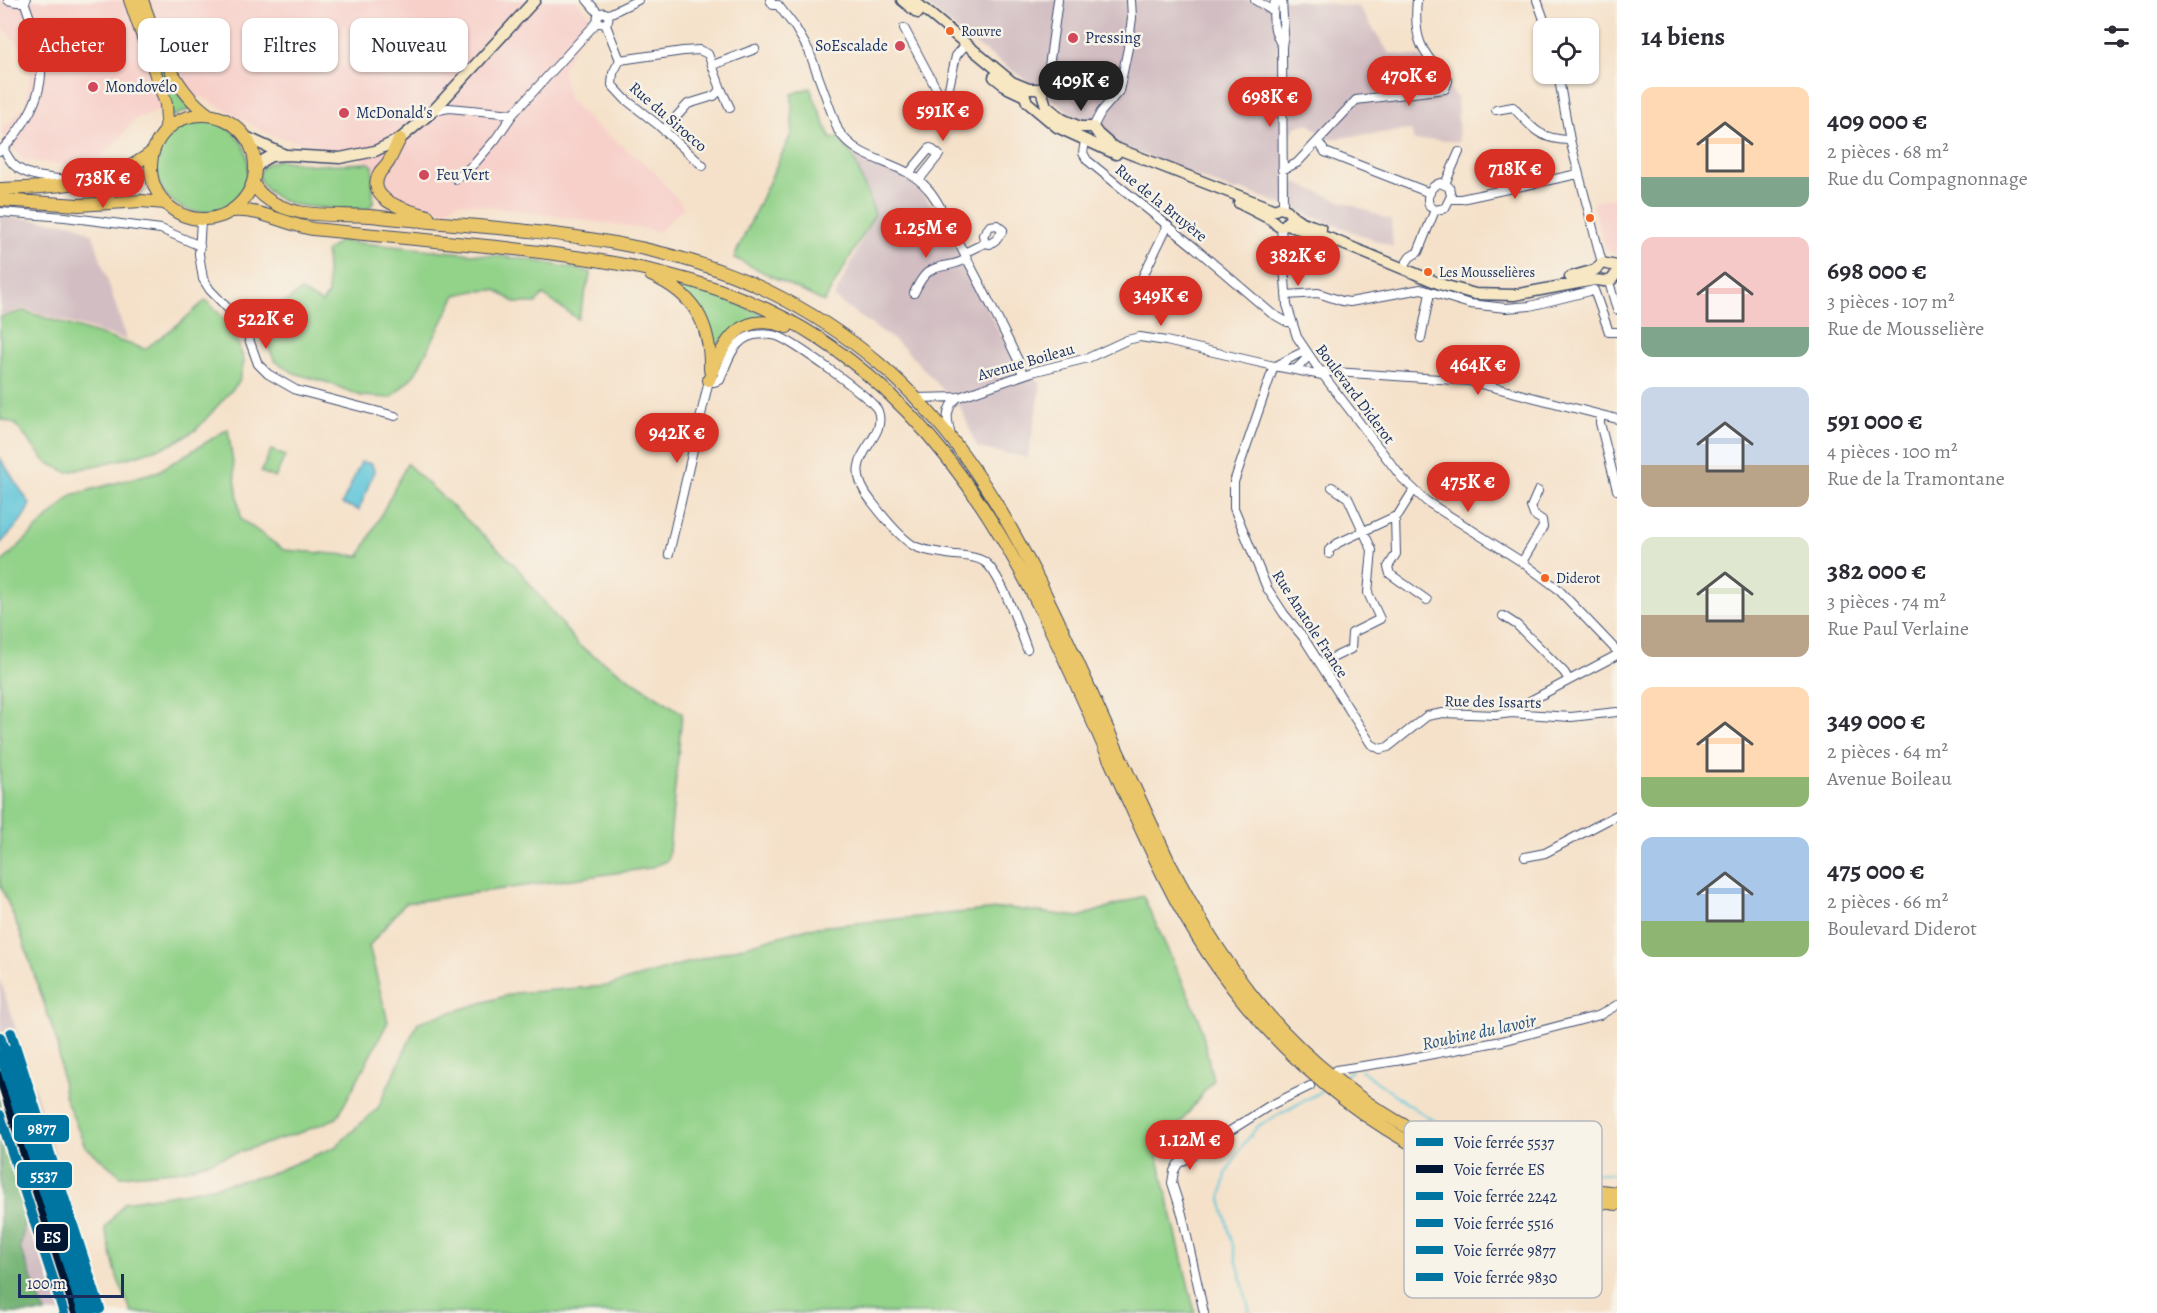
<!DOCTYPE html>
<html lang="fr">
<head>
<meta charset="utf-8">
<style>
	body { margin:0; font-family:Alegreya,serif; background:#f2f2f3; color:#2b2b33; height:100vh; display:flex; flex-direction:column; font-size:22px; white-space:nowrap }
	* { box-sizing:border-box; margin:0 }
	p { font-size:20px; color:#7c7c81 }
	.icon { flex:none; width:33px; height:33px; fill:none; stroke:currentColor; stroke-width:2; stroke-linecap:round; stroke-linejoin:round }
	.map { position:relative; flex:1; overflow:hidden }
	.side { display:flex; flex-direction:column; background:#fff; width:540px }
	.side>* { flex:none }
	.hud { position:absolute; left:18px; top:18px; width:570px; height:54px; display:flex; gap:12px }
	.controls { position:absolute; left:1533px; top:18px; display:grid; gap:12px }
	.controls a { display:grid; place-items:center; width:66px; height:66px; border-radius:12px; background:#fff; box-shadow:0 2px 4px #0004; font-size:30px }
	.scale { position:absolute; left:18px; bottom:15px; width:106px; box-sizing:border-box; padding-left:6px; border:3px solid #1b2f5e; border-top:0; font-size:16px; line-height:21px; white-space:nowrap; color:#1b2f5e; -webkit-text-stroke:4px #f7f3e8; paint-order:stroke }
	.price { position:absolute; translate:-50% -51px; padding:0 14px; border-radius:21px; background:#d93025; color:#fff; font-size:20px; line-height:39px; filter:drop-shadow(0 2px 3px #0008) }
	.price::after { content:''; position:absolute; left:50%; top:36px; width:18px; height:14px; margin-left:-9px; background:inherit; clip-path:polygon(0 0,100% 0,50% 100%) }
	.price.on { background:#222; color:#fff }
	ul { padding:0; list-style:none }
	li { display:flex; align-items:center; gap:18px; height:150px; padding:0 24px }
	li span { display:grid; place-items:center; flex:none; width:168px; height:120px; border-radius:12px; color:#555 }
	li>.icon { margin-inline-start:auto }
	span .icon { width:72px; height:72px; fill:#fffc; stroke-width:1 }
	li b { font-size:26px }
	h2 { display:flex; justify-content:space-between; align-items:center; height:72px; padding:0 24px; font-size:26px }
	.tag { padding:0 21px; border-radius:12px; background:#fff; box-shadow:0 2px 4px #0004; font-size:21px; line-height:54px }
	.tag.on { background:#d93025; color:#fff }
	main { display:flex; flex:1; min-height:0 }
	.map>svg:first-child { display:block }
	.built { fill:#f7d0ca }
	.industrial { fill:#d2bec2 }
	.green { fill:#92d289; stroke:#568074; stroke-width:1.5 }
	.forest { fill:#75b475; stroke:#48726a; stroke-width:1.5 }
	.water { fill:#5dc5d9; stroke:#3c7a9c; stroke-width:1.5 }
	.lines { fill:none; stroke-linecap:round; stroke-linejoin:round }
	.stream { stroke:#5dc5d9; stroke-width:2 }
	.street-casing { stroke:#3c4a6e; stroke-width:10 }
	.secondary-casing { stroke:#3c4a6e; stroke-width:13 }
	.primary-casing { stroke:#3c4a6e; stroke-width:14 }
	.street { stroke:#fff; stroke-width:8 }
	.secondary { stroke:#f7e8c3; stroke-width:10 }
	.primary { stroke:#ebc669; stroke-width:12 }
	.rail-1-casing { stroke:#f7f3e8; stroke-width:15 }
	.rail-2-casing { stroke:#f7f3e8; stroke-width:15 }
	.rail-3-casing { stroke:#f7f3e8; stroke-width:15 }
	.rail-4-casing { stroke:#f7f3e8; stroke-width:15 }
	.rail-5-casing { stroke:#f7f3e8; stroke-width:15 }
	.rail-6-casing { stroke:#f7f3e8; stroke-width:15 }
	.rail-1 { stroke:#0075a1; stroke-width:10 }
	.rail-2 { stroke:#011633; stroke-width:10 }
	.rail-3 { stroke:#0075a1; stroke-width:10 }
	.rail-4 { stroke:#0075a1; stroke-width:10 }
	.rail-5 { stroke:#0075a1; stroke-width:10 }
	.rail-6 { stroke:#0075a1; stroke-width:10 }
	.bus-dot { fill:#f26522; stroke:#f7f3e8; stroke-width:2 }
	.poi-dot { fill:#d1495b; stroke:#f7f3e8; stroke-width:2 }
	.labels { text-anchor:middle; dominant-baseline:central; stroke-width:5; stroke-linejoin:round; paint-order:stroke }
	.bus-label { font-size:14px; fill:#1b2f5e; stroke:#f7f3e8; text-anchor:start }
	.poi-label { font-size:16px; fill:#1b2f5e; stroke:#f7f3e8; text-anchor:start }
	.street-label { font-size:16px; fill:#1b2f5e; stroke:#f7f3e8 }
	.water-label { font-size:18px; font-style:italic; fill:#2c547d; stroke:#f7f3e8 }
	.key { fill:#f7f3e8; stroke:#b5b8bf; stroke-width:1.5 }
	.key-label { font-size:16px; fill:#1b2f5e }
	.line-badge { stroke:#f7f3e8; stroke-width:2 }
	.badge-label { font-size:16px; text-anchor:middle; font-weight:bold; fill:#fff }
</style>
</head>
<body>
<main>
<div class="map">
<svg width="1617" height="1313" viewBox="0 0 1617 1313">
	<rect width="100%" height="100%" fill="#f7f3e8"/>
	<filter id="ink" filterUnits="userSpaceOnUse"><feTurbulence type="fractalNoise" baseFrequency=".0167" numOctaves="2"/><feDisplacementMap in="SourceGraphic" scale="12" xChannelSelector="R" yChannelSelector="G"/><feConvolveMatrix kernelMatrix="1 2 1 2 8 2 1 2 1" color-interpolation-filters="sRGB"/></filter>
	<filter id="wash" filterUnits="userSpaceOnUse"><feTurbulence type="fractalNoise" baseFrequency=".008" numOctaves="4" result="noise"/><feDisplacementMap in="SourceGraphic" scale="24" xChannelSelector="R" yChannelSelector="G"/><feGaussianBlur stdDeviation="1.35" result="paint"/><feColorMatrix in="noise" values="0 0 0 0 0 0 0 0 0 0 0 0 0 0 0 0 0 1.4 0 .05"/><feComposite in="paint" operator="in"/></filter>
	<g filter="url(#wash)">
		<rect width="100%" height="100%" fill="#f5e1c9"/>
		<path class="built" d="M0,0H577L590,15L563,69L568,99L592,123L652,169L684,207L659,231L458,202L446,211L421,206L391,195L364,159L271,135L202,97L137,118L92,168L23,160L0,132L26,104L32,62L0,23Z
			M1617,197V256L1605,248L1592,202Z"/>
		<path class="industrial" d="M921,0H1296L1359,7L1389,53L1420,57L1457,98L1459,142L1436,140L1414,141L1411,130L1328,139L1308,123L1295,127L1289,137L1287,180L1391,220L1393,247L1243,190L1233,191L1112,143L959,32Z
			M852,155L906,176L933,206L1015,362L1041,384L1028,458L977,448L962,410L903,347L834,298L875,214Z
			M0,208L3,216L75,224L93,235L127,340L25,309L0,315Z
			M0,979L93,1275L109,1313H45L20,1248L30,1196L0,1095Z"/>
		<path class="green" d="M140,11C154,44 165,83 191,109L171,117Z
			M810,88L831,139L838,137L853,156L875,214L824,302L734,258L792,132V94Z
			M156 166a46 46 0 1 1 92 0a46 46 0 1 1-92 0Z
			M278,160L315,165L369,163L373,166V203L367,210C342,208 316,210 292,204C268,198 240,170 278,160Z
			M340,241L526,259L591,272L578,319L543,295L536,303H516L496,290L475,291L456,295L415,374L391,398L361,396L329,383L294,373L275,361L266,343L243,314L285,302L301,291L322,303L328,294L326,251Z
			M677,281L705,290L775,319L725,337L719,344L714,355Z
			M206,300L232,327L244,361L239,382L196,430L170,445L128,458L67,472L46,462L15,424L0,419V317L24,311L145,349L181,322Z
			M228,429L241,519L284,550L360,556L407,464L515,565L579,646L682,713L668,860L650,868L405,903L369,946L388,1022L337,1118L302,1132L183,1170L121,1176L85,1146L64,1095L57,1042L20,932L0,884V564L72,495L159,471Z
			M271,450L285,456L275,478L261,472Z
			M1143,896L1199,1018L1213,1080L1157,1154L1195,1313H132L117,1277L105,1228L125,1202L188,1192L267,1175L335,1147L378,1108L418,1022L515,993L607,986L808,928L1007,908L1079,917Z"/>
		<path class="forest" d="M0,1095L30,1196L20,1248L45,1313H0Z"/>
		<path class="water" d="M0,458L30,504C24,520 11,532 0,544Z
			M361,462L372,464L374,471L359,510L342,504Z"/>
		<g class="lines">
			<path class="stream" d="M1506,1044L1544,1034
				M1361,1070L1406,1103L1449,1130L1479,1144L1572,1171L1617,1175
				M1345,1076L1352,1070
				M1250,1313L1221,1199L1226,1174L1242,1146L1258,1126L1322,1091"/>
		</g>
	</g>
	<g filter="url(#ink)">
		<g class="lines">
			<g class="street-casing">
				<path id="street" d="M8,0L17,2L26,0
					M587,0L599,14
					M770,0L773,5H778
					M1255,0L1273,11
					M1275,0C1271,17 1273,31 1282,46
					M1282,0L1284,34L1282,46L1283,208
					M1537,0L1547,28
					M778,5L795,27L809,51L838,130C860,165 901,158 928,189C939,201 946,219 953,233C976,275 997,317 1018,360L1023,375
					M597.5 18a5.5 5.5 0 1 1 11 0a5.5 5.5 0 1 1-11 0Z
					M607,15L638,0
					M605,23L620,60L613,73L612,85L625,99L657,124L703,166
					M904,28L938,92L943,96L948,92L956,56L966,44
					M620,60L683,51L699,50L708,54L721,89L714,96L688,104L664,130
					M713,65L755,49
					M1558,74L1570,140L1602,263
					M721,89L730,108
					M1041,91L1048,74L1058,0
					M1496,110L1513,107C1532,128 1540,140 1570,140
					M434,111L449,108L513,114
					M1093,127L1101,112L1119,91L1128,48L1132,18L1131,0
					M1085,141L1083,153L1087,160L1194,247L1271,313L1287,322H1292
					M1318,141L1325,152L1430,193
					M3,149C7,154 9,160 14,165C28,178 53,178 71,180
					M0,151C10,143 17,133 24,122C53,78 40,47 24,1
					M1282,170L1297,163L1356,100L1445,89L1448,81C1422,51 1413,42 1417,0
					M910,172L930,148L939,155L919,180
					M456,179L475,163L495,140L513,114L598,21
					M1440,183L1449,187L1451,196L1445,208L1436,210L1430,207C1425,197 1430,186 1440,183Z
					M1445,184L1459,152
					M1450,199H1461L1578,174
					M0,212L65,217L161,229L200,246
					M201,220L199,254L203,279L210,290L239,320L246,331L258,364L268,374L296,390L395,416
					M1281,227L1287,305L1297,337L1320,371L1402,478L1426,501L1522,562L1557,588L1617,651
					M964,253L985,243L990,244L997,239L1003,230L997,225L990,226L983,235L985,243
					M1406,263L1410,257L1418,252L1435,210
					M1609,282L1617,310
					M1139,284L1168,225
					M914,293C917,287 920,280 925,275C935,263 955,268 967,258
					M1286,295L1318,293L1342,301L1350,302L1421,289L1470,304L1506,308L1530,306L1594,290L1609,332H1617
					M1421,338L1430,293
					M1274,366L1234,482V508L1267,588L1284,614L1303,637L1371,744L1380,749L1388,747L1427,716L1443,713L1496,715L1511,713L1571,717L1617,712
					M1275,366C1286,362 1295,354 1306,351
					M1296,369L1306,359V351
					M1320,371L1469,381L1617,419
					M916,398L959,397L1032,372L1088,358L1127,340L1140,337L1166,341L1274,366L1322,375
					M1600,416V423L1617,490
					M951,436C947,420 944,409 958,397
					M1395,517L1396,554L1388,567L1390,574L1427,600
					M669,554L709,380L714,382L720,380C727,363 733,339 754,335C761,334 770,334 777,336C791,340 874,399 878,411C889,443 834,455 872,502C882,515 902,540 916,547C926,551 937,552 947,554C958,556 973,555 983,561C1000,570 1020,630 1027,649
					M1329,554V550L1338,543L1398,515L1413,491
					M1522,562L1543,527L1542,520L1534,515L1531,507L1538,491
					M1503,616L1517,625L1564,672L1569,680
					M1320,664L1351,649L1352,633L1380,619L1368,593L1372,550L1348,498L1332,487
					M1511,713L1528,702L1617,655
					M1525,857L1545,853L1617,815
					M1336,1070L1396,1061L1502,1041L1600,1015L1617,1005
					M1204,1313L1182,1214L1172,1183L1174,1171L1178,1164L1269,1106L1310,1086"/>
			</g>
			<g class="secondary-casing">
				<path id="secondary" d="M902,0L918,13
					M913,0L1012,82L1029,89H1038L1042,93L1046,106L1062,119L1080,127H1093L1098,134L1113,147L1275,210
					M994,77L1008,88L1025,96
					M1025,96L1027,102L1057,127L1116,154
					M246,137L283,154
					M256,168L262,161L271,156L287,155L340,158L375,151L400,139L433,111L535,0
					M1239,203L1272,220L1278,226H1284L1290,219
					M1275,210L1279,208L1287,210C1295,221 1308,224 1321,229
					M1287,225L1331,239L1443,285L1475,294L1514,295L1594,280C1603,280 1610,285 1615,275
					M1595,270L1602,263L1617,266
					M1570,277L1595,270"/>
			</g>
			<g class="primary-casing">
				<path id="primary" d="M130,0L166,104L167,121L165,131
					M142,0C157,41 172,89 209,115
					M151 167a52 52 0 1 1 104 0a52 52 0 1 1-104 0Z
					M400,139C396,146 393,153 389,161C387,165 383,168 380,172C363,201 410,211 428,216
					M253,183C262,200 281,208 299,212C325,217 354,214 380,217C510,231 647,232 766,290C943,377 1010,513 1087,683C1113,743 1141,801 1168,860C1193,908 1220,956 1255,999C1345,1110 1474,1178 1617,1193
					M0,189C51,187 112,186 153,151
					M0,200L79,205L141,201L165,203
					M232,211C260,208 286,225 313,229C374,235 436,241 497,247C609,259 721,275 817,337C1008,460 1069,688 1165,879C1227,1004 1326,1108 1454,1165C1505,1187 1562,1198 1617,1204
					M651,275C694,294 711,323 710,370
					M709,380C723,341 740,310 787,327"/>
			</g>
			<use href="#street" class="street"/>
			<use href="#secondary" class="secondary"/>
			<use href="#primary" class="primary"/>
			<g class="rail-1-casing">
				<path id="rail-1" d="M0,1037L89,1313"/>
			</g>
			<g class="rail-2-casing">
				<path id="rail-2" d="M0,1076L76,1313"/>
			</g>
			<g class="rail-3-casing">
				<path id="rail-3" d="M0,1054L83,1313"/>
			</g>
			<g class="rail-4-casing">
				<path id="rail-4" d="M11,1050L94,1309"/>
			</g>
			<g class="rail-5-casing">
				<path id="rail-5" d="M11,1033L100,1309"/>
			</g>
			<g class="rail-6-casing">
				<path id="rail-6" d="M0,1115L64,1313"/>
			</g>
			<use href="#rail-1" class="rail-1"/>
			<use href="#rail-2" class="rail-2"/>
			<use href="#rail-3" class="rail-3"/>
			<use href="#rail-4" class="rail-4"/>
			<use href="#rail-5" class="rail-5"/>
			<use href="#rail-6" class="rail-6"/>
		</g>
	</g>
	<g class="bus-dot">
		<circle cx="950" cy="31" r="5"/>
		<circle cx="1590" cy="218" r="5"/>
		<circle cx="1428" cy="272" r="5"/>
		<circle cx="1545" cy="578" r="5"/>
	</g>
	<g class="poi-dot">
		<circle cx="1073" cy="38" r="6"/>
		<circle cx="900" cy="46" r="6"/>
		<circle cx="93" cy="87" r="6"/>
		<circle cx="344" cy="113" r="6"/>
		<circle cx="424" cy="175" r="6"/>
	</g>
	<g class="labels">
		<g class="bus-label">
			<text x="961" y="31">Rouvre</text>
			<text x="1439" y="272">Les Mousselières</text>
			<text x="1556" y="578">Diderot</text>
		</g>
		<g class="poi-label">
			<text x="1085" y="38">Pressing</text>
			<text x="888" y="46" text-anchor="end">SoEscalade</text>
			<text x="105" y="87">Mondovélo</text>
			<text x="356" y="113">McDonald's</text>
			<text x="436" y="175">Feu Vert</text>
		</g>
		<g class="street-label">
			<text transform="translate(668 117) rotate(41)">Rue du Sirocco</text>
			<text transform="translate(1161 203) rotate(39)">Rue de la Bruyère</text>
			<text transform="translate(1026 362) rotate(-16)">Avenue Boileau</text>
			<text transform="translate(1355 394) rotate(53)">Boulevard Diderot</text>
			<text transform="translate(1310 624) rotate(57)">Rue Anatole France</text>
			<text transform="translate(1493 702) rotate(1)">Rue des Issarts</text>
		</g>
		<g class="water-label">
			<text transform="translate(1479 1032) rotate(-12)">Roubine du lavoir</text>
		</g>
	</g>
	<rect x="1404" y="1121" width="198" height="177" rx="9" class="key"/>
	<rect x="1416" y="1138" width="27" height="8" fill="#0075a1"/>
	<rect x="1416" y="1165" width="27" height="8" fill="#011633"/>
	<rect x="1416" y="1192" width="27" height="8" fill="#0075a1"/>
	<rect x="1416" y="1219" width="27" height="8" fill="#0075a1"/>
	<rect x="1416" y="1246" width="27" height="8" fill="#0075a1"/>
	<rect x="1416" y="1273" width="27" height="8" fill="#0075a1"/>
	<g class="key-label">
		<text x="1454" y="1148">Voie ferrée 5537</text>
		<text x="1454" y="1175">Voie ferrée ES</text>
		<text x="1454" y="1202">Voie ferrée 2242</text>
		<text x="1454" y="1229">Voie ferrée 5516</text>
		<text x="1454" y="1256">Voie ferrée 9877</text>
		<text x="1454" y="1283">Voie ferrée 9830</text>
	</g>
	<g class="line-badge">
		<rect x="13" y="1114" width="57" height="29" rx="6" fill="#0075a1"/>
		<rect x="16" y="1161" width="57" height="28" rx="6" fill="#0075a1"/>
		<rect x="35" y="1223" width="34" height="29" rx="6" fill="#011633"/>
	</g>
	<g class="badge-label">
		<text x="42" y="1134">9877</text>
		<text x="44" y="1181">5537</text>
		<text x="52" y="1243">ES</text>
	</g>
</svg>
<div class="controls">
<a><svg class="icon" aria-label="locate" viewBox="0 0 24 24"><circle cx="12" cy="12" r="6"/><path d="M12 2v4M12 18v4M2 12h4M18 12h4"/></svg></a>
</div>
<div class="scale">100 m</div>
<b class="price" style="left:1409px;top:107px">470K €</b>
<b class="price on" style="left:1081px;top:112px">409K €</b>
<b class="price" style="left:1270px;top:128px">698K €</b>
<b class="price" style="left:943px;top:142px">591K €</b>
<b class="price" style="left:1515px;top:200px">718K €</b>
<b class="price" style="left:103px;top:209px">738K €</b>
<b class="price" style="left:926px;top:259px">1.25M €</b>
<b class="price" style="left:1298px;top:287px">382K €</b>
<b class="price" style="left:1161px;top:327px">349K €</b>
<b class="price" style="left:266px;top:350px">522K €</b>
<b class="price" style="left:1478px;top:396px">464K €</b>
<b class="price" style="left:677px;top:464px">942K €</b>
<b class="price" style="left:1468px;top:513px">475K €</b>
<b class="price" style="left:1190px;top:1171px">1.12M €</b>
<div class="hud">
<a class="tag on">Acheter</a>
<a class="tag">Louer</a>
<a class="tag">Filtres</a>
<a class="tag">Nouveau</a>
</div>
</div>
<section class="side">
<h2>14 biens<svg class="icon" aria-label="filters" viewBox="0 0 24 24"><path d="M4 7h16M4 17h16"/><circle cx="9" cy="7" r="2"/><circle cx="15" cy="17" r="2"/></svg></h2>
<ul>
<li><span style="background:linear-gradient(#ffd9b3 75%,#7fa58c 0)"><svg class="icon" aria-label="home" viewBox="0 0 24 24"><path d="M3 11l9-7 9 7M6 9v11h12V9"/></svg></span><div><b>409 000 €</b><p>2 pièces · 68 m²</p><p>Rue du Compagnonnage</p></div></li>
<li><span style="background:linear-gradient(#f6c9c9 75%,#7fa58c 0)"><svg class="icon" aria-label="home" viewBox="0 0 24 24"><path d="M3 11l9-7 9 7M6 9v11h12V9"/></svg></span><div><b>698 000 €</b><p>3 pièces · 107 m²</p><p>Rue de Mousselière</p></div></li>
<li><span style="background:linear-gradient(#c9d6e8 65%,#b9a48a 0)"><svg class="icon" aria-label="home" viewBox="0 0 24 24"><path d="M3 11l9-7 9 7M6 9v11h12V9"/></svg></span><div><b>591 000 €</b><p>4 pièces · 100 m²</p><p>Rue de la Tramontane</p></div></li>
<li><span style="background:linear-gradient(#dfe7d0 65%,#b9a48a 0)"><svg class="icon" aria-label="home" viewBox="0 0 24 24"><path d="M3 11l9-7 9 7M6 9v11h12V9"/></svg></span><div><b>382 000 €</b><p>3 pièces · 74 m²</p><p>Rue Paul Verlaine</p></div></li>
<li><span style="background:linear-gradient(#ffd9b3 75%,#8fb573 0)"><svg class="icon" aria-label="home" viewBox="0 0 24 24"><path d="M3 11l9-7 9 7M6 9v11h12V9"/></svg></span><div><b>349 000 €</b><p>2 pièces · 64 m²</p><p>Avenue Boileau</p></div></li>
<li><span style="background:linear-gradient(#a9c7e8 70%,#8fb573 0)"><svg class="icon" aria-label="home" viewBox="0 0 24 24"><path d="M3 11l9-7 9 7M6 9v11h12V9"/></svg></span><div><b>475 000 €</b><p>2 pièces · 66 m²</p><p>Boulevard Diderot</p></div></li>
</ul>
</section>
</main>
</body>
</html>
